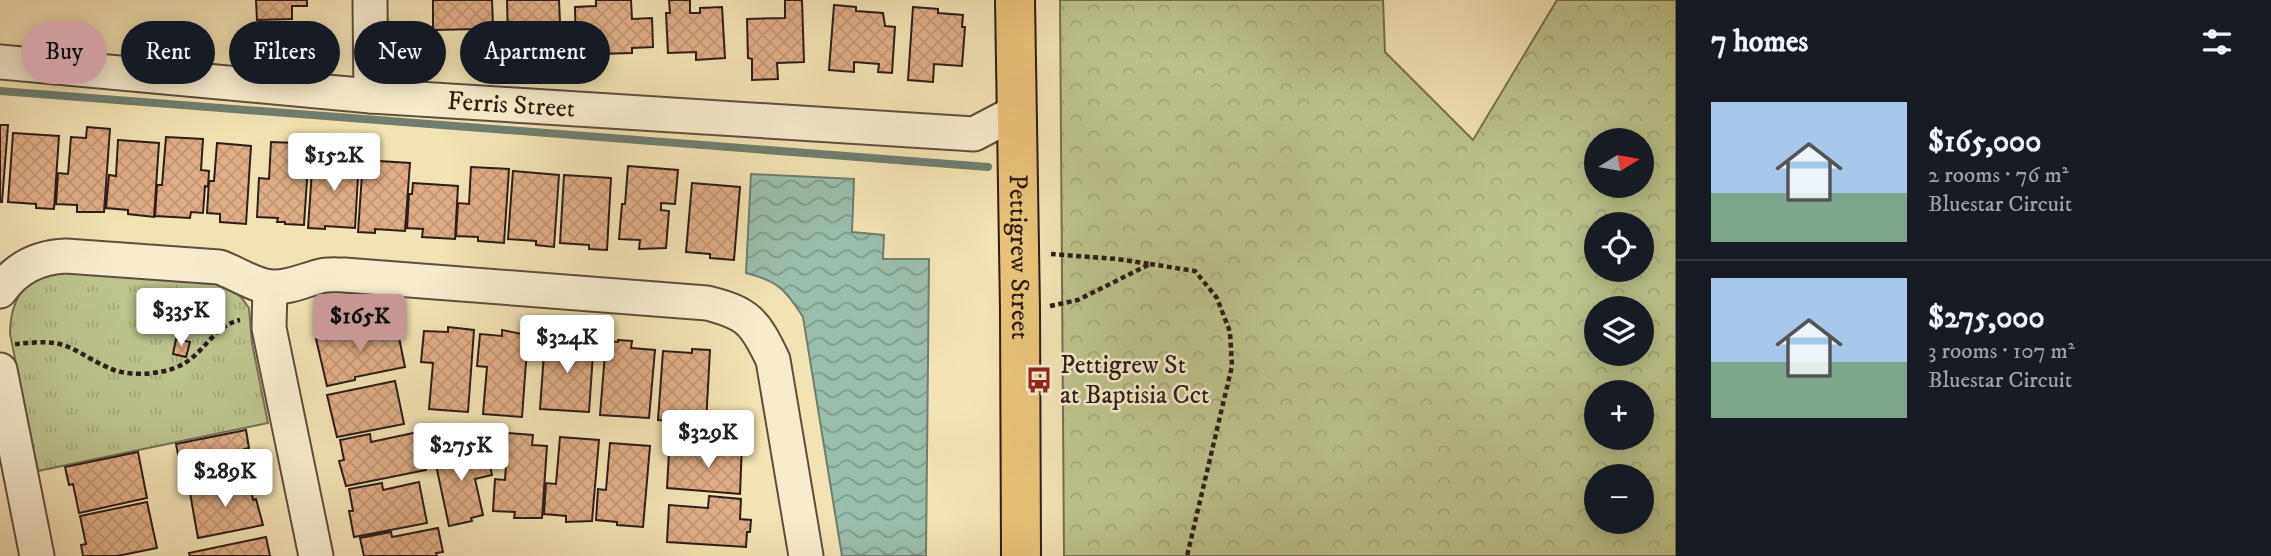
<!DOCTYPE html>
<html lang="en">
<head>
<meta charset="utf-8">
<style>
	body { margin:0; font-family:"IM FELL DW Pica",serif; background:#20242c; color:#f1f3f6; height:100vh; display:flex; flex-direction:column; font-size:26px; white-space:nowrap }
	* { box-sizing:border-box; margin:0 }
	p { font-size:23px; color:#9ea1a6 }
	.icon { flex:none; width:38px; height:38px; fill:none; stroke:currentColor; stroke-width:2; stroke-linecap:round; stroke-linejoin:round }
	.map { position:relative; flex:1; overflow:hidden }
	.details { display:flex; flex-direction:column; background:#171b24; width:595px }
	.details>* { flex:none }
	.banner { position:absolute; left:21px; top:21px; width:665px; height:63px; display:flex; gap:14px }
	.needle { width:46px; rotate:79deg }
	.controls { position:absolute; left:1584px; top:128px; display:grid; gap:14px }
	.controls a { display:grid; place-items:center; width:70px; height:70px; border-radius:50%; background:#171b24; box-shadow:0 4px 18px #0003; font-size:35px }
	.price { position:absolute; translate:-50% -60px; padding:0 16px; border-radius:7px; background:#fff; color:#222; font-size:23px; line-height:46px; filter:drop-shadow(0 2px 4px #0008) }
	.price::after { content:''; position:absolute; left:50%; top:42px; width:21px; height:16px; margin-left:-10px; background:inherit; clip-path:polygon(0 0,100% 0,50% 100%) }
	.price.active { background:#c59692; color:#111 }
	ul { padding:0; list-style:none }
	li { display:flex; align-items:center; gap:21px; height:175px; padding:0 35px }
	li+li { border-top:2px solid #363941 }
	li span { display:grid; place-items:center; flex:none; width:196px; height:140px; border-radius:0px; color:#555 }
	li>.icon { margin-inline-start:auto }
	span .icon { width:84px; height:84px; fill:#fffc; stroke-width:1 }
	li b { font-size:30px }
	h2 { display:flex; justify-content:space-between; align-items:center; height:84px; padding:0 35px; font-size:30px }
	.chip { padding:0 24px; border-radius:32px; background:#171b24; box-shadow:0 4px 18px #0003; font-size:24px; line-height:63px }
	.chip.active { background:#c59692; color:#111 }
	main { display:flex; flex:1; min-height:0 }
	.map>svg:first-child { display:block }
	.forest { fill:url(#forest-crowns); stroke:#747050; stroke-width:2; fill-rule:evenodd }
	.park { fill:url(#park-tufts); stroke:#747050; stroke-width:2 }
	.water { fill:url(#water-waves); stroke:#6f7e70; stroke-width:2 }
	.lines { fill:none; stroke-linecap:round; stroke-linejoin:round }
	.stream { stroke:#6f7e70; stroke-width:8 }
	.building { fill:url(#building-cross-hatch); stroke:#2c1d16; stroke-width:2 }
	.minor-casing { stroke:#5e4e3d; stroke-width:37 }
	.major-casing { stroke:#2c1d16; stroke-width:42 }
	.path { stroke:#2c1d16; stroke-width:4.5; stroke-dasharray:5 3.5; stroke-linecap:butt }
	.minor { stroke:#f7edcd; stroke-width:33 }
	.major { stroke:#e9c279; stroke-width:38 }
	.labels { text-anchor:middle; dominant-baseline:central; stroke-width:5; stroke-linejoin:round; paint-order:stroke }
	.street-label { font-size:26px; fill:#2c1d16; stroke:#f7edcd }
	.poi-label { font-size:26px; fill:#2c1d16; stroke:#f7edcd; text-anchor:start }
</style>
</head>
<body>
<main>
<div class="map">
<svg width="1676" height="556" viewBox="0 0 1676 556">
	<defs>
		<pattern id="forest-crowns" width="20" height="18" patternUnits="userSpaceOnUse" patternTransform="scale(1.75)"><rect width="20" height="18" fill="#bcc38b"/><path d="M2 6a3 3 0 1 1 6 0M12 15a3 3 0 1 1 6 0" fill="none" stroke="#a2a777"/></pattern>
		<pattern id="park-tufts" width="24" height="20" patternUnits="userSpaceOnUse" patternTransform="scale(1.75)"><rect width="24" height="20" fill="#bcc38b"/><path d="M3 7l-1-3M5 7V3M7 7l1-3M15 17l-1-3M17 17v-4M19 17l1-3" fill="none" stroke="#a2a777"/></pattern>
		<pattern id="water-waves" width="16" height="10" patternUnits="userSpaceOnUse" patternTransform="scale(1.75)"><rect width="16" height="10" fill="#9bbeac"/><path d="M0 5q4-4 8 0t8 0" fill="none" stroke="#7f9a8b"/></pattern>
		<pattern id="building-cross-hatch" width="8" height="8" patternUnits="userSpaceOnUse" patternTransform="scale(1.75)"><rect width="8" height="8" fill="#e0ae84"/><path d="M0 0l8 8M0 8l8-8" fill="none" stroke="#c09571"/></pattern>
	</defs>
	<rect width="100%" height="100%" fill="#f2e3b2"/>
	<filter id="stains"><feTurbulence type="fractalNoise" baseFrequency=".00286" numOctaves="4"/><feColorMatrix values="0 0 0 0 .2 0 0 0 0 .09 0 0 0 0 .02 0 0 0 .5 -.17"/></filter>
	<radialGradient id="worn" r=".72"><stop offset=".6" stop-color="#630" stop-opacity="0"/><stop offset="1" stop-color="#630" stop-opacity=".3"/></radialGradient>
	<path class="forest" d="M1060,0H1383L1385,52L1473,140L1557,0H1676V556H1064ZM1596,140H1642V186H1596ZM1596,224H1642V270H1596ZM1596,308H1642V354H1596ZM1596,392H1642V438H1596ZM1596,476H1642V522H1596Z"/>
	<path class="park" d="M66,271L218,284L230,288L241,297L249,308L252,343L268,423L38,471L10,334C10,312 17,287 39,277C46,273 57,273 66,271Z"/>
	<path class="water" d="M751,174L854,179L852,232L884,235L883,259H929L926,556H842L803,317C786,290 778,281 746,273Z"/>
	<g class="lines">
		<path class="stream" d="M0,91L988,167"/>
	</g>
	<path class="building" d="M256,0H307V6H292V19L257,20Z
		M433,0H492L493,25H479V29L433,30Z
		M507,0H559L561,46H535V41L508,42Z
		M596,0H631L632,19L652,18L653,47L632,48V53L598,54V49L576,50L575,7L596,6Z
		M669,0H690V13H700V8L722,7L725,58L696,60V52L668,53L666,13H670Z
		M785,0H802L804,62L777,63L778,79L752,80V59L748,58L747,19L785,18Z
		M834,5L856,7V11L883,13L885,26L895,27L892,73L878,72L879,64L854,62V72L829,70Z
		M913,7L938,9V13L963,15L962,27H965L962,66L934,64L933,82L908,80Z
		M0,125H8L2,202H0Z
		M87,127L110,129L104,212H77V205L56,204L58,173L68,174L71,137L86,138Z
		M13,133L59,136L54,209L36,208V204L8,202Z
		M166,137L203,139L201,170L209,171L208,187L205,186L203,213L191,212L190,218L155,216L157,185H162Z
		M118,140L159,143L154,217L128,214V210L106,208L109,175L116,176Z
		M271,142L295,143V149L309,150L304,225L285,224V222H277L278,218L257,217L259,178L269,179Z
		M217,143L251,146L246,224L220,222V214L207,213L209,181H214Z
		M313,156L359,159L355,228L325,226V229L308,228Z
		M363,160L410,163L405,231L375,229V233L358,232Z
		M628,166L678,170L675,204L661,203V210L669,211L666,248L639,249L640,240L619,239L622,204H625Z
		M471,167L509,169L504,243L478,241V237L456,236L458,203L469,204Z
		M513,171L559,175L554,247L536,245V241L508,239Z
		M564,175L611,178L607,250L589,249V245L560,243Z
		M413,183L458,186L455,239L422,237L423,229L407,228L409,194H412Z
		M692,183L740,187L734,260L710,258V254L686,252Z
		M396,323L405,367L355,377V380L327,386L316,339Z
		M448,327L474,330L468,412L429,409L433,363L421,362L424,331L448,332Z
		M502,330L528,335L522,417L483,414L487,367L477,366L480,334L502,336Z
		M570,337L594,339L589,412L540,409L545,339L569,342Z
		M176,339L190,342L186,357L173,354Z
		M618,340L632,341L631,348L655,350L649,418L600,415L606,341L618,342Z
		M692,349L710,350L706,423L658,420L663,351L692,353Z
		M395,381L404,424L337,437L327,395Z
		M246,430L249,448L244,449L250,477L185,490L176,444Z
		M418,432L426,470L346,486L339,461L344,460L340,440L370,434L371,442Z
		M508,433L533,435L532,445L547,446L542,518H514L515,512L493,511L495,479L505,480Z
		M560,437L599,440L592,521L566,522V516L544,514L546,483L556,484Z
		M712,442L742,444L740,494L667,488L669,453L711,456Z
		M610,443L650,446L643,527L617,525V522L596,520L598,489L606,490Z
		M468,444L472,461L488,457L492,475L475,479L483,515L471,518L472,521L449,526L433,451Z
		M138,452L147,498L79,513L73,484L69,485L65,467Z
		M249,479L253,500L256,499L263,525L198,538L190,493Z
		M419,482L427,523L354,537L349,511H353L349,489L382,483L383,490Z
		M709,496L741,499L740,519L751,520L750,532H747L746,547L667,542L669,505L708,508Z
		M147,502L157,548L117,556H83L81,545L86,544L80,516Z
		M438,528L443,552L436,553L437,556H364L360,538L391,532L392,537Z
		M266,537L270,556H190L189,553Z"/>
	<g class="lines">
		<g class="minor-casing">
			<g id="minor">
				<path d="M370,0L371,96"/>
				<path id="s1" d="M0,62L371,96L974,134L1018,111"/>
				<path d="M270,287L269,328L316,556"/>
				<path d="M0,291C16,268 39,257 66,256L219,267C235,272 256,287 272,287C289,288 304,280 321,276C328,274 336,275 344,275L707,303C748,313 755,322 773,360L806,556"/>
				<path d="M0,370L37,556"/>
			</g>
		</g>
		<g class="major-casing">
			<g id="major">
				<path id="s2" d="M1015,0L1020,309L1021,556"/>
			</g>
		</g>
		<path class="path" d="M1150,264L1195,271L1217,298L1230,332L1232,366L1187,556
			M1050,306L1078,300L1150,264L1117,259L1051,254
			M15,344C30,343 48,340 63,345C79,350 92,361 107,367C122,375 143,375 160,372C204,365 206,328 240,320"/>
		<use href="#minor" class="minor"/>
		<use href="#major" class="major"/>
	</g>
	<defs>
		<g id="bus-bare" transform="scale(2.1)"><path d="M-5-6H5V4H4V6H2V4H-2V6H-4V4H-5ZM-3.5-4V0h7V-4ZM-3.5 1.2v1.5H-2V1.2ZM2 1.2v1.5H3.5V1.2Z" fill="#8f2418" stroke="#f7edcd" stroke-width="2.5" paint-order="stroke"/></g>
	</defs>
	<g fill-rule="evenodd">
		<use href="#bus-bare" x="1039" y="380"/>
	</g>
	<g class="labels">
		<g class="street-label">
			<text stroke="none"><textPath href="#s1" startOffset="513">Ferris Street</textPath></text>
			<text stroke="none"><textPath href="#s2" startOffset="257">Pettigrew Street</textPath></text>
		</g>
		<g class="poi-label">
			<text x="1060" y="365">Pettigrew St<tspan x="1060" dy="30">at Baptisia Cct</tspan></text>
		</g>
	</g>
	<rect width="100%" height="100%" filter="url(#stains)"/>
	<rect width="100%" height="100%" fill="url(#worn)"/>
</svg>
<div class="controls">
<a><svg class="needle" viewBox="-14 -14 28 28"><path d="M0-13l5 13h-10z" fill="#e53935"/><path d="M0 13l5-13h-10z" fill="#9ea1a6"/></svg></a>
<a><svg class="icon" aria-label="locate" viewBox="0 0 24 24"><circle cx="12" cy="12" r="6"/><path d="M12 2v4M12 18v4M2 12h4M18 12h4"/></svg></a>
<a><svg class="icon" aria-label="layers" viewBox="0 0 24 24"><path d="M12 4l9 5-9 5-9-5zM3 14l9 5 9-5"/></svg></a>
<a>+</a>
<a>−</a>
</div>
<b class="price" style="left:334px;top:193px">$152K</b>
<b class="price" style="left:181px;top:348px">$335K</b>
<b class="price active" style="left:360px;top:354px">$165K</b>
<b class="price" style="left:567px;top:375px">$324K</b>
<b class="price" style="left:708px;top:470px">$329K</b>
<b class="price" style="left:461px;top:483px">$275K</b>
<b class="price" style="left:225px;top:509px">$289K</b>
<div class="banner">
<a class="chip active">Buy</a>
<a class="chip">Rent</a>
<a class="chip">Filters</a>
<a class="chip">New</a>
<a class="chip">Apartment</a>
</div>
</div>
<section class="details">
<h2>7 homes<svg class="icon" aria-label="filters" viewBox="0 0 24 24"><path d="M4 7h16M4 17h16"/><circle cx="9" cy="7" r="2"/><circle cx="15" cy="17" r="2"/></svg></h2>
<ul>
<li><span style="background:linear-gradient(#a9c7e8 65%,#7fa58c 0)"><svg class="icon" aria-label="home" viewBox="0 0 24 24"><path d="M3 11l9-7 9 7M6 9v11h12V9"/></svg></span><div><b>$165,000</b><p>2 rooms · 76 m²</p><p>Bluestar Circuit</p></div></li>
<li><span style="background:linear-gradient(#a9c7e8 60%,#7fa58c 0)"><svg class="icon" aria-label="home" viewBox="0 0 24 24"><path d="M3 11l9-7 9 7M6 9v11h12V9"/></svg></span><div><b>$275,000</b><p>3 rooms · 107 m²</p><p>Bluestar Circuit</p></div></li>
</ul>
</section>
</main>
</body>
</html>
